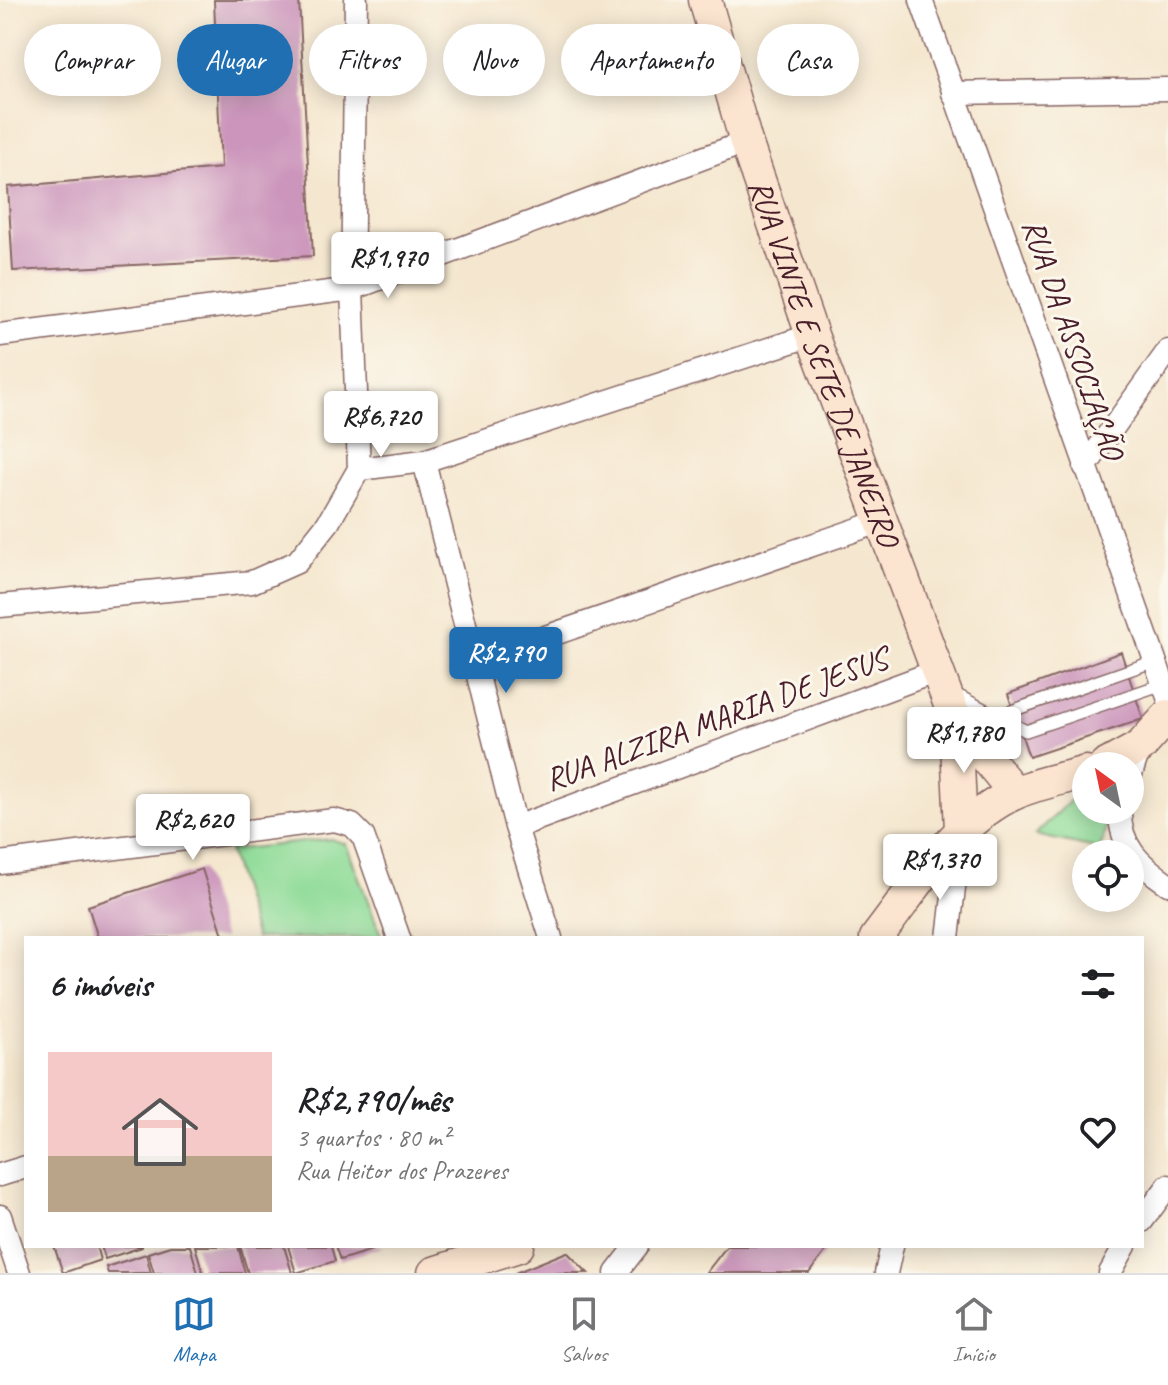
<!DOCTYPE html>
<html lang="pt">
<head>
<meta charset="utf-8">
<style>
	body { margin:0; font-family:Caveat,sans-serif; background:#f2f2f2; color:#202124; height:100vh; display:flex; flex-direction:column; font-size:30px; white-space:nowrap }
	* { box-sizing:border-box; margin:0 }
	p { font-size:26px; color:#757577 }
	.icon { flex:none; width:44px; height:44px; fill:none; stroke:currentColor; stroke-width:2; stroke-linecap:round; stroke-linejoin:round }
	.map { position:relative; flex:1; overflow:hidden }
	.side { position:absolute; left:24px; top:936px; width:1120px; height:312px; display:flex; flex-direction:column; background:#fff; border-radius:0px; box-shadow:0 4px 20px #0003 }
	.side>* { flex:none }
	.hud { position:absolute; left:24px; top:24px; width:1120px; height:72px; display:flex; gap:16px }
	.needle { width:52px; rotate:327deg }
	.controls { position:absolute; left:1072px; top:752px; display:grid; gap:16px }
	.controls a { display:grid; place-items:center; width:72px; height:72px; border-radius:50%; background:#fff; box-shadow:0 4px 20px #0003; font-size:40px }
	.price { position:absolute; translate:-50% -68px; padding:0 18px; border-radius:8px; background:#fff; color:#222; font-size:26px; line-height:52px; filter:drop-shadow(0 2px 4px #0008) }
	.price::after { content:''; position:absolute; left:50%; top:48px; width:24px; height:18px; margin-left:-12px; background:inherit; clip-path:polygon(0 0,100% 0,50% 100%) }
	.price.selected { background:#1f6fb2; color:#fff }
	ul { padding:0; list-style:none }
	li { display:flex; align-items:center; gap:24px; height:200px; padding:0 24px }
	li+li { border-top:2px solid #e0e0e0 }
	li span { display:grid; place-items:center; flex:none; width:224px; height:160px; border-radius:0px; color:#555 }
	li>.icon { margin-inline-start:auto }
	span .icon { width:96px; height:96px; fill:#fffc; stroke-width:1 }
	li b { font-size:34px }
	h2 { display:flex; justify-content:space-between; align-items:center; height:96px; padding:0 24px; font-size:34px }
	.pill { padding:0 28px; border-radius:36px; background:#fff; box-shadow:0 4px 20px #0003; font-size:28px; line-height:72px }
	.pill.selected { background:#1f6fb2; color:#fff }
	.tabs { display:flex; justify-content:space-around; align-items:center; height:112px; border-top:2px solid #e0e0e0; background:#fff; font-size:22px; color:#757577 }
	.tabs a { display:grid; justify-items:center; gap:4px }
	.tabs .selected { color:#1f6fb2 }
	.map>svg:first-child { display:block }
	.green { fill:#90dc99; stroke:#6d7e62; stroke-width:2 }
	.building { fill:#cc96bc }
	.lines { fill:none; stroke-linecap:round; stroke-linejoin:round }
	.lane-casing { stroke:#866564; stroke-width:14 }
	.street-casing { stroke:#866564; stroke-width:25 }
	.secondary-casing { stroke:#866564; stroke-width:35 }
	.lane { stroke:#fff; stroke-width:11 }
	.street { stroke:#fff; stroke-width:22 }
	.secondary { stroke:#fce5d0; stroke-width:32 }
	.labels { text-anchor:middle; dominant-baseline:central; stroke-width:6; stroke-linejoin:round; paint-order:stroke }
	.street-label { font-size:32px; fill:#4a1f2b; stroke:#fbf7ec }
</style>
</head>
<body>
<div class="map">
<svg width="1168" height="1273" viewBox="0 0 1168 1273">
	<rect width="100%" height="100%" fill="#fbf7ec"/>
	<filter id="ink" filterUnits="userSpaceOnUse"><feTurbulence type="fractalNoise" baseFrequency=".0125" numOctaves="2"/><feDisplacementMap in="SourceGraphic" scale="16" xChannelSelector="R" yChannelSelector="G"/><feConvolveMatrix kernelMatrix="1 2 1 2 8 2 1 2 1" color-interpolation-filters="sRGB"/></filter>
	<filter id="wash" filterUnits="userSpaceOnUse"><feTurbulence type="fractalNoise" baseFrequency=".006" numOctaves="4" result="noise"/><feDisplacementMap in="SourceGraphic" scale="32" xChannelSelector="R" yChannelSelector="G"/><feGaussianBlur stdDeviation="1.8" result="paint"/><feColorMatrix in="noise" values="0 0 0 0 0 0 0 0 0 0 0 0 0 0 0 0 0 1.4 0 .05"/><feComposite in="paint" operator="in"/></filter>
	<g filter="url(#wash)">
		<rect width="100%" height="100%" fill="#f5e7cf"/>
		<path class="green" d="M1086,799V810H1100L1106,828L1100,849L1035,835L1071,800Z
			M331,839L346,844L382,938H256L229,850Z"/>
		<g id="blocks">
			<path class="building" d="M214,0H299L313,256L13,271L8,187L221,168Z
				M1121,652L1143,719L1029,757L1008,694Z
				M202,869L224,938H98L88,906Z
				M54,1246H96L100,1260L63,1273Z
				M101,1246H142V1247L105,1259Z
				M170,1246H190L198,1273H154L148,1253Z
				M195,1246H238L245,1273H203Z
				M240,1246H284L292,1273H248Z
				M288,1246H331L335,1261L296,1273Z
				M335,1246H382V1247L340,1260Z
				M727,1246H825L828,1248L809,1273H706Z
				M567,1252L588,1273H515Z
				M146,1254L151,1273H108L106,1267Z"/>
		</g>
	</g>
	<g filter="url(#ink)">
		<use href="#blocks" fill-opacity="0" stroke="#866564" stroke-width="2"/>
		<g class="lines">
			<g class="lane-casing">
				<path id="lane" d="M951,692L997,716L1155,661
					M997,716L1026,731L1163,684"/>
			</g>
			<g class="street-casing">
				<path id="street" d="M921,0L1168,697
					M953,93L1168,89
					M0,335L352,289L746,142
					M424,461L516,827L551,938
					M1085,467L1168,351
					M359,469L424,461L812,335
					M0,606L252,582L297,562L328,523L359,469L352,289L356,0
					M473,662L879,522
					M1130,777L1140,747
					M1120,810C1119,846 1140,865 1168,884
					M516,827L937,671
					M0,863L334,820L352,825L363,836L399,938
					M948,938L961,830
					M0,1175L26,1167
					M0,1216L19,1273
					M1142,1221L1168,1186
					M616,1273L637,1246
					M886,1273L892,1246
					M1110,1273L1125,1246"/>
			</g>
			<g class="secondary-casing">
				<g id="secondary">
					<path id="s1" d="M705,0L746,142L812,335L956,721L961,830"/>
					<path d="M956,721L1015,793"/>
					<path d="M1105,766L1140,747L1168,716"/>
					<path d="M876,938C916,887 954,821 1015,793C1037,783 1063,779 1086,772"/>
					<path d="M434,1273L518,1246"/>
				</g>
			</g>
			<use href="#lane" class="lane"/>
			<use href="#street" class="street"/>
			<use href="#secondary" class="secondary"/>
		</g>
	</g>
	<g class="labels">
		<g class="street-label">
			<text transform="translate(1073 339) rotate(71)">RUA DA ASSOCIAÇÃO</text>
			<text stroke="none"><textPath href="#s1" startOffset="382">RUA VINTE E SETE DE JANEIRO</textPath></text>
			<text transform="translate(716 719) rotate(-20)">RUA ALZIRA MARIA DE JESUS</text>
		</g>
	</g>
</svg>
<div class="controls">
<a><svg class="needle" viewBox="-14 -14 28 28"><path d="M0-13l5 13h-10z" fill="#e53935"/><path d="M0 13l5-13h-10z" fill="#757577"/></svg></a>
<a><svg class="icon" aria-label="locate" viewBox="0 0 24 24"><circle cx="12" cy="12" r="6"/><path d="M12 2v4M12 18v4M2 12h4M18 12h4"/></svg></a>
</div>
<b class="price" style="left:388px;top:300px">R$1,970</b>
<b class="price" style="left:381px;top:459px">R$6,720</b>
<b class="price selected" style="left:506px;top:695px">R$2,790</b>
<b class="price" style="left:964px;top:775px">R$1,780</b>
<b class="price" style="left:193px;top:862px">R$2,620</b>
<b class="price" style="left:940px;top:902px">R$1,370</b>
<div class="hud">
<a class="pill">Comprar</a>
<a class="pill selected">Alugar</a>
<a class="pill">Filtros</a>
<a class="pill">Novo</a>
<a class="pill">Apartamento</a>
<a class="pill">Casa</a>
</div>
<section class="side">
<h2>6 imóveis<svg class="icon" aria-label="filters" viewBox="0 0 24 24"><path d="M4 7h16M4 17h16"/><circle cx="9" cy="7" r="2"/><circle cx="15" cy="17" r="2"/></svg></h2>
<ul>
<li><span style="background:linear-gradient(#f6c9c9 65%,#b9a48a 0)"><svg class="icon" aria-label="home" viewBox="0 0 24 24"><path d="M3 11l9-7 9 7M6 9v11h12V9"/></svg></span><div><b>R$2,790/mês</b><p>3 quartos · 80 m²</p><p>Rua Heitor dos Prazeres</p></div><svg class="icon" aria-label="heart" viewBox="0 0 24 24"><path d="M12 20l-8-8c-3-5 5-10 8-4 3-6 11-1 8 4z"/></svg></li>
</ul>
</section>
</div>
<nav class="tabs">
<a class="selected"><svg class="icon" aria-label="map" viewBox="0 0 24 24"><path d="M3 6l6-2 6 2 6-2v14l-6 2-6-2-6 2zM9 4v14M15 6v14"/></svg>Mapa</a>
<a><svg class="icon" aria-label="saved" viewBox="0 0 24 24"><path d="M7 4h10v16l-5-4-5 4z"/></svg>Salvos</a>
<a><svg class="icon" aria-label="home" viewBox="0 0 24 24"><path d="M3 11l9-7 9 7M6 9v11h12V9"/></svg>Início</a>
</nav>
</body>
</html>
